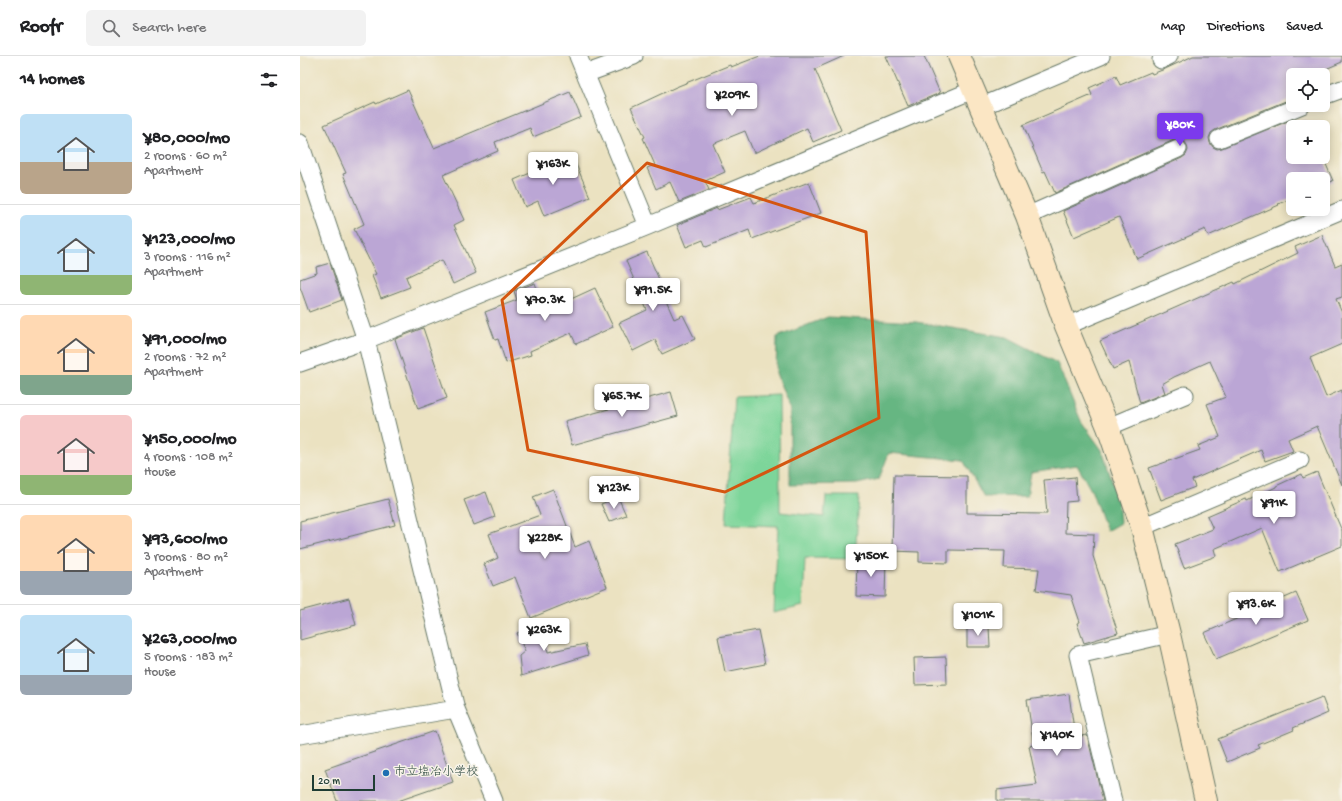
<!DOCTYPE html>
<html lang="en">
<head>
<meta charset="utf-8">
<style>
	body { margin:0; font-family:"Gochi Hand","Klee One",sans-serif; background:#f2f2f2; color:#202124; height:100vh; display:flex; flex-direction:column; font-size:15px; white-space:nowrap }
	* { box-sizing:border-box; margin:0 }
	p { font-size:13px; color:#757577 }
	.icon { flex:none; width:22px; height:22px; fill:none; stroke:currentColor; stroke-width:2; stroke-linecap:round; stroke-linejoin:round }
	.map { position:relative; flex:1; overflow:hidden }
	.drawer { display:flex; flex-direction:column; background:#fff; width:300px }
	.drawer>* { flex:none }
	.buttons { position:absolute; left:986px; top:12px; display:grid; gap:8px }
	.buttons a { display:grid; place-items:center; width:44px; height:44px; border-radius:6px; background:#fff; box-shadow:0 2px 10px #0003; font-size:20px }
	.scale { position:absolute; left:12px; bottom:10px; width:63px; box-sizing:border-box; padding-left:4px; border:2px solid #1f3d34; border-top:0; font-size:11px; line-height:14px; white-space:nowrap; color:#1f3d34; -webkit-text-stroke:3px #f7f3e8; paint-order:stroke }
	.price { position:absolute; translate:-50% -34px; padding:0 9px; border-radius:4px; background:#fff; color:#222; font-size:13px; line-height:26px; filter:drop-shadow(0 1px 2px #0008) }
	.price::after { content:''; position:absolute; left:50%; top:24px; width:12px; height:9px; margin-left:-6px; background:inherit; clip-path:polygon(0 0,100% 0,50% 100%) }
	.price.selected { background:#7c3aed; color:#fff }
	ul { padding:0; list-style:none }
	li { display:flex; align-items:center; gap:12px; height:100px; padding:0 20px }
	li+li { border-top:1px solid #e0e0e0 }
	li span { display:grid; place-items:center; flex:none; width:112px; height:80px; border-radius:6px; color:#555 }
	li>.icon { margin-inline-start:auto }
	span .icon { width:48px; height:48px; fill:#fffc; stroke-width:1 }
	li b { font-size:17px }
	h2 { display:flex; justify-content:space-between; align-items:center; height:48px; padding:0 20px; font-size:17px }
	header { display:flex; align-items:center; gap:24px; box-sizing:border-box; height:56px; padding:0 20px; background:#fff; border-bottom:1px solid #e0e0e0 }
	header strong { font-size:19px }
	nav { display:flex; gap:22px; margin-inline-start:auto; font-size:14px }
	.search { width:280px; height:36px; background:#f2f2f2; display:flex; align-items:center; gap:10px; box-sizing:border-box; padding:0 14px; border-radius:6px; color:#757577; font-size:15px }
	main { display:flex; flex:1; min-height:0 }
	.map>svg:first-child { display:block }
	.green { fill:#7dd59a; stroke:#4e8967 }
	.forest { fill:#66b682; stroke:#427a5b }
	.building { fill:#bba6d5 }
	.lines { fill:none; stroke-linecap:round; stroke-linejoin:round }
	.street-casing { stroke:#667765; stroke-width:19 }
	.secondary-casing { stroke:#667765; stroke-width:24 }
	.street { stroke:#fff; stroke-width:17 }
	.secondary { stroke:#fbe6c4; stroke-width:22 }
	.marked { fill:none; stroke:#d45610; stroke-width:3; stroke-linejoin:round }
	.poi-dot { fill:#1f6fb2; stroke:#f7f3e8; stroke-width:1.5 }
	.labels { text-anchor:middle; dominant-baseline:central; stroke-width:3; stroke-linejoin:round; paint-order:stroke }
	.poi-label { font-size:12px; fill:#1f3d34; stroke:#f7f3e8; text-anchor:start }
</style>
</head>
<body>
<header>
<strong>Roofr</strong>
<div class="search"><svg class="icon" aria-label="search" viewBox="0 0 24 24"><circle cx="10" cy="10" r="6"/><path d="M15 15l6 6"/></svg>Search here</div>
<nav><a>Map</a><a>Directions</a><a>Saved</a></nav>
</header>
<main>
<section class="drawer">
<h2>14 homes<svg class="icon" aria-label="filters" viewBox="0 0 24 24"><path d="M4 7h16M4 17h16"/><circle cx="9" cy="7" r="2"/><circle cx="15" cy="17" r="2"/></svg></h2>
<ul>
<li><span style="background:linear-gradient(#bfe0f5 60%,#b9a48a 0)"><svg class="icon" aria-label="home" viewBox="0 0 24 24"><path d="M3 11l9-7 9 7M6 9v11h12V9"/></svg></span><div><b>¥80,000/mo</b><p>2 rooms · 60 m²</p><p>Apartment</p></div></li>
<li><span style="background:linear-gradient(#bfe0f5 75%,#8fb573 0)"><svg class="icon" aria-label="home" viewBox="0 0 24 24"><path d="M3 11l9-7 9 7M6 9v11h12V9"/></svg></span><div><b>¥123,000/mo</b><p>3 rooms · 116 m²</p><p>Apartment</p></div></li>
<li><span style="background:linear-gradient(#ffd9b3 75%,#7fa58c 0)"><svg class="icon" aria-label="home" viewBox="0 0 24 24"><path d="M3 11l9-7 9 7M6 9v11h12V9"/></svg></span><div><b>¥91,000/mo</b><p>2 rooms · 72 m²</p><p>Apartment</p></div></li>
<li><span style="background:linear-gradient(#f6c9c9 75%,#8fb573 0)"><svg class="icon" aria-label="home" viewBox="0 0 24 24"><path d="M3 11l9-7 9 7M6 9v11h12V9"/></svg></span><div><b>¥150,000/mo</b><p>4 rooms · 108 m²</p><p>House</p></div></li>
<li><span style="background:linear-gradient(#ffd9b3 70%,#9aa5b1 0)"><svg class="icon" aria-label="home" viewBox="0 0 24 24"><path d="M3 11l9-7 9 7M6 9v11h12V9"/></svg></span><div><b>¥93,600/mo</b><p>3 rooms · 80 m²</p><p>Apartment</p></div></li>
<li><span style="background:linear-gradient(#bfe0f5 75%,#9aa5b1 0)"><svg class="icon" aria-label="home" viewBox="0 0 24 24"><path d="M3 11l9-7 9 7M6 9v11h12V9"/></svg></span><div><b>¥263,000/mo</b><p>5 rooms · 183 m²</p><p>House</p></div></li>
</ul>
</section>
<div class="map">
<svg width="1042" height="745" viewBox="0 0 1042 745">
	<rect width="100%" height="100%" fill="#f7f3e8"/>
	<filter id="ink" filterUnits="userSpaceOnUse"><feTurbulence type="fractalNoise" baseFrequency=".025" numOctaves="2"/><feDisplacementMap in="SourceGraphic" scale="8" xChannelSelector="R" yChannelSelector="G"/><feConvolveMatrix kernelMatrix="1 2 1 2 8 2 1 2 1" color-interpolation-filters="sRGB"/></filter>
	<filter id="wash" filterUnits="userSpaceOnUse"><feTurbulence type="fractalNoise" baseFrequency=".012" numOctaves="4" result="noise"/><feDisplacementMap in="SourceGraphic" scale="16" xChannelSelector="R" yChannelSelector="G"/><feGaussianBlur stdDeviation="0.9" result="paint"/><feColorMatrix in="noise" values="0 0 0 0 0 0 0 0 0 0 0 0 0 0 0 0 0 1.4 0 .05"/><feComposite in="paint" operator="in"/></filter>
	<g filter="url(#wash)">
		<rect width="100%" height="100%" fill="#ebe2c1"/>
		<path class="green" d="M479,339L480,456L524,461L526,440H559L555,503L505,502L503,550L474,557L478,470L426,468L434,341Z"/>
		<path class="forest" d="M528,261L616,266L707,281L757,307L781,365L802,394L818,443L820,467L806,475L792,436L777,409L731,416L727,440L684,441L663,404L589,397L579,423L557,428L490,429V353L476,317L477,281Z"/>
		<g id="blocks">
			<path class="building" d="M460,0H544L515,13L541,74L513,86L507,72L454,97L445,75L413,88L425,116L405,125L409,134L379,146L370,126L356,133L347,112L355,109L343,82L345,81L331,52L376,31L430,9L431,11Z
				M586,0H624L640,37L608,50Z
				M893,0H1042V6L1012,19H993V42L915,74L911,77L909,82L910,87L913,91L917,93L922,92L993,63V69L1006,64L1010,71H993V101H1023L1033,125L1023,129V123H993V142L978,148L979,149L908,180L905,173L837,203L819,161L774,181L763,155L882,102L886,99L888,94L887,89L884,85L879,83L874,84L755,137L745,115L743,116L723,69L792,39L789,32L816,20L820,29L851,16L852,18L865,13Z
				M108,34L134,92L270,36L281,61L233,81L230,72L195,86L198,95L143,119L164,164L154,169L176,217L153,228L142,204L106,221L110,231L81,242L72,220L76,218L54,173L64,168L43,118L46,117L24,69L75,46L76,48Z
				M272,99L290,141L244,160L238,145L225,151L214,124Z
				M509,126L521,157L452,183L449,174L406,191L403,184L386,191L377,169L417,152V154L451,141L454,147Z
				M1022,179L1035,210L1042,207V241L1036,243L1042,257V288L1010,302L1026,341L1042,334V429L1017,370L988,383L993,395L965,405L961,394L892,424L895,431L861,444L849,412L900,394L898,390L920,381L907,348L926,341L910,305L874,321L862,328L865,337L840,347L829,306L813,313L800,285L934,226L935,228L998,197L995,191Z
				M347,196L361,228L359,229L374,263L383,259L395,283L362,298L355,284L333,295L319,267L347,254L326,205Z
				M30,207L42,244L9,256L0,231V223L17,217L16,211Z
				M235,227L245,255L295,232L313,271L276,288L271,277L230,295L231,299L206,307L198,283L195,284L185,256L217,244L214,235Z
				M123,272L147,342L118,353L95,283Z
				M371,336L378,360L272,389L265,365Z
				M1017,416L1042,475V490L980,516L962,472L914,493L916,500L884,512L875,488L913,473L907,460L946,443L947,445L976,431V430L1002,418L1003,422Z
				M594,419L667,420V457L747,458L744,424L775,421L777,445L766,446L765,477L794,478L793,500L818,577L784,587L777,567L780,566L771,539L736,534L739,513L704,512L705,495L648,494V507L619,506V496L592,495Z
				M253,433L275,491L289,485L307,531L231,562L215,521L193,530L184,508L198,502L189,478L240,459L233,441Z
				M186,436L195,461L174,469L164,444Z
				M318,441L326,459L309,466L301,448Z
				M88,443L95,469L0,493V465Z
				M557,502L586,503L585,541L556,540Z
				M996,537L1008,564L916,603L904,577Z
				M49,542L56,569L0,584V555Z
				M238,569L245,582L248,596L285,588L288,599L221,620L219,600L225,595L217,577Z
				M667,571H689L690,591H667Z
				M458,574L465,608L425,616L418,581Z
				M646,601L647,628L615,629L614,602Z
				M769,638L775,681L787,679L803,745H697V734L737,729L729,690L734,689L727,644Z
				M1022,641L1028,657L993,672L994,674L958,689L960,692L927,706L918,683Z
				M135,675L153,726L98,745H37L25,713Z"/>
		</g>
	</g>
	<g filter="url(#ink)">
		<use href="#blocks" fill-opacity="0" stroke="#667765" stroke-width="1"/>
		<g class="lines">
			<g class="street-casing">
				<path id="street" d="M278,0L348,170
					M861,4L869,0
					M285,18L334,0
					M1023,40L1042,33
					M680,51L801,0
					M919,83L1002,49
					M0,87L66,284L156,653L194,745
					M727,160L878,93
					M766,270L1042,154
					M0,307L66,284L348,170L673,34
					M808,371L885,339
					M842,471L1000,404
					M0,679L156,653
					M813,745L778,599L869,578"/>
			</g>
			<g class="secondary-casing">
				<path id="secondary" d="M659,0L727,160L766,270L808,371L842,471L869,578L906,745"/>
			</g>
			<use href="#street" class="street"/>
			<use href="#secondary" class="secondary"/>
		</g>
	</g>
	<path class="marked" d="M347,107L566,176L579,362L425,436L228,394L202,244Z"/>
	<circle class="poi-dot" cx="86" cy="717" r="4"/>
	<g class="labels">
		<g class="poi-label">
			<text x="94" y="717">市立塩冶小学校</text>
		</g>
	</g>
</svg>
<div class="buttons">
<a><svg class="icon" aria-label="locate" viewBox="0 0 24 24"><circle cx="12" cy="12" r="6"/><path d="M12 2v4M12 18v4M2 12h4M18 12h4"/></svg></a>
<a>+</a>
<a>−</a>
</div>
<div class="scale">20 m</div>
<b class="price" style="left:432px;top:61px">¥209K</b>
<b class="price selected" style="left:880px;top:91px">¥80K</b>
<b class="price" style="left:253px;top:130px">¥163K</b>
<b class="price" style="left:353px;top:256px">¥91.5K</b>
<b class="price" style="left:245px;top:266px">¥70.3K</b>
<b class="price" style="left:322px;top:362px">¥65.7K</b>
<b class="price" style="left:314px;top:454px">¥123K</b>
<b class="price" style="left:974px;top:469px">¥91K</b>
<b class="price" style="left:245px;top:504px">¥228K</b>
<b class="price" style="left:571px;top:522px">¥150K</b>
<b class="price" style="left:956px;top:570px">¥93.6K</b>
<b class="price" style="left:678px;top:581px">¥101K</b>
<b class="price" style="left:244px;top:596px">¥263K</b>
<b class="price" style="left:757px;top:701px">¥140K</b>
</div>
</main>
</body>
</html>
